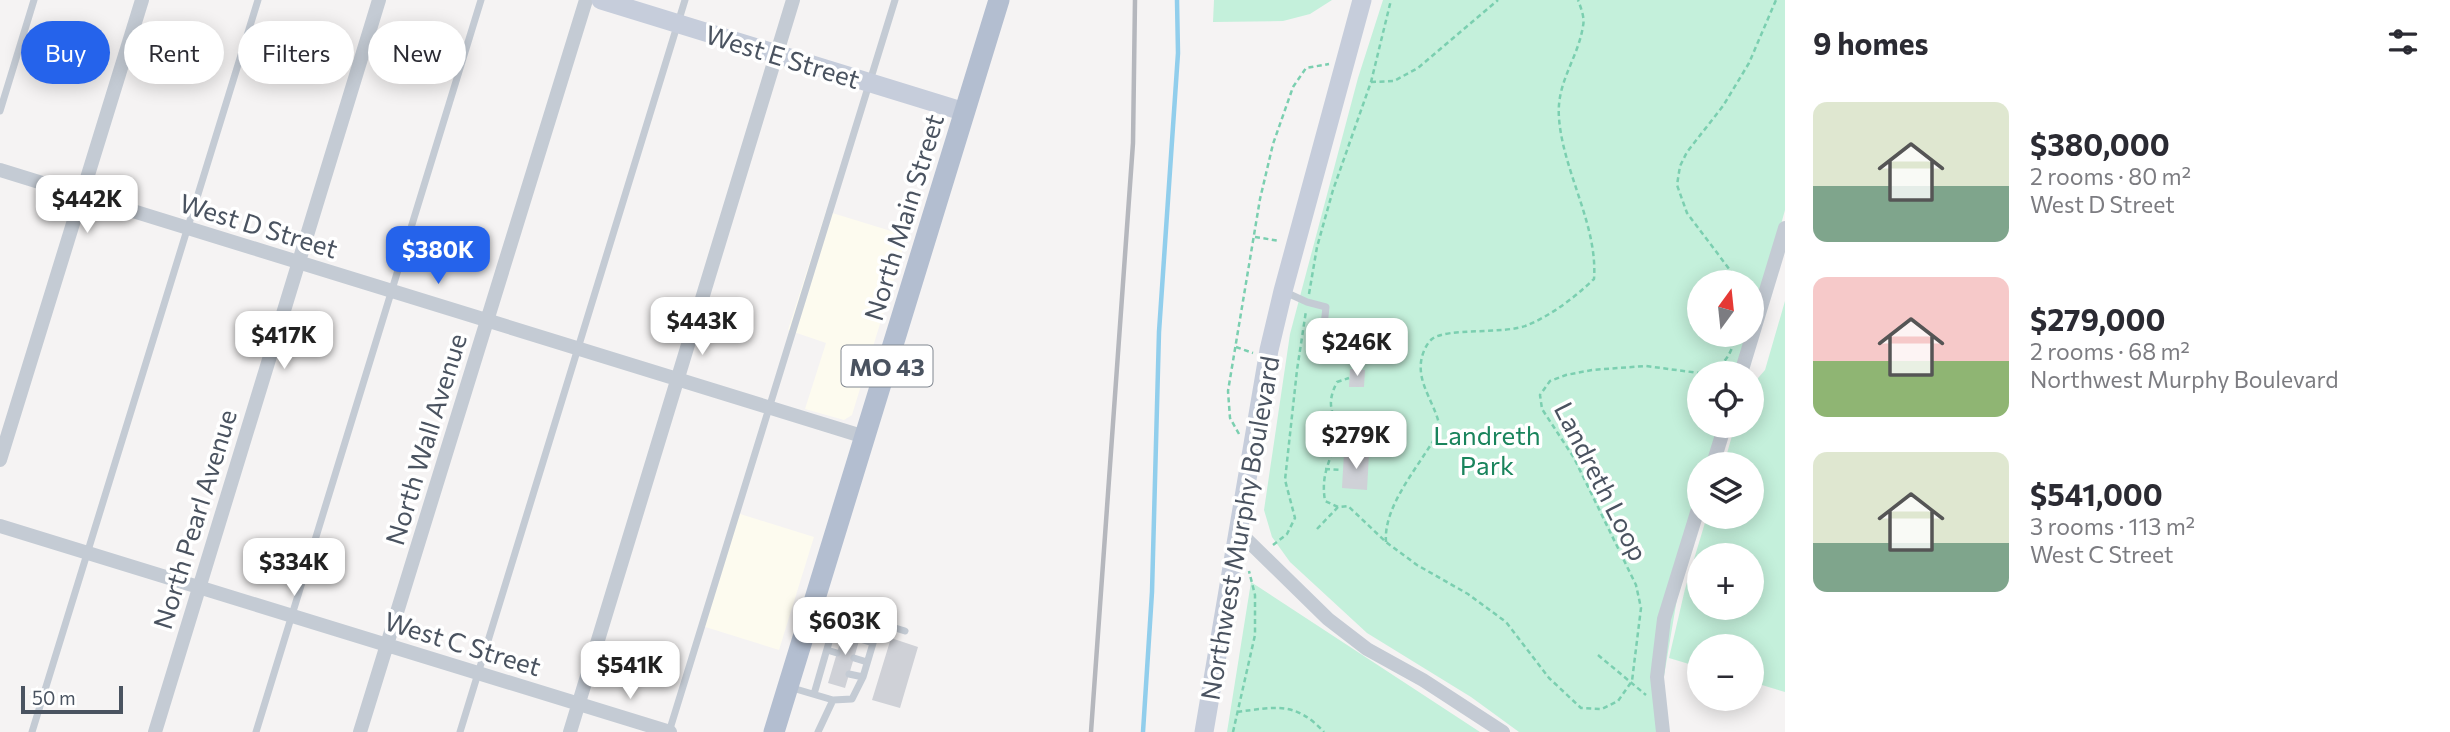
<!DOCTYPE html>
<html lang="en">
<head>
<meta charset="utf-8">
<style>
	body { margin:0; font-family:Commissioner,sans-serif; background:#f7f7f7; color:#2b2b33; height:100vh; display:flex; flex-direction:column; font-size:26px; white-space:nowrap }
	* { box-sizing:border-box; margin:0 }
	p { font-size:23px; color:#7c7c81 }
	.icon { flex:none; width:38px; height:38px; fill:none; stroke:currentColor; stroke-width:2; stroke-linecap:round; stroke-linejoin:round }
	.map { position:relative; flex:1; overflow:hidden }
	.drawer { display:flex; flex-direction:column; background:#fff; width:665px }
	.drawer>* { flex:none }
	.guide { position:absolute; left:21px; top:21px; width:665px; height:63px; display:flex; gap:14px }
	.needle { width:46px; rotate:15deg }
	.tools { position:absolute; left:1687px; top:270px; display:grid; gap:14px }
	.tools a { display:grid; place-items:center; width:77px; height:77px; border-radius:50%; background:#fff; box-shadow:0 4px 18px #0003; font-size:35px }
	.scale { position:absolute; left:21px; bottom:18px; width:102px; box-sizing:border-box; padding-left:7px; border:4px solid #4a5360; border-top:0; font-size:19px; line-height:24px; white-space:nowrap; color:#4a5360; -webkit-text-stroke:5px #fff; paint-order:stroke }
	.price { position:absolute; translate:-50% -60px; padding:0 16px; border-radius:14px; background:#fff; color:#222; font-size:23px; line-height:46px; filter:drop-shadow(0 2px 4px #0008) }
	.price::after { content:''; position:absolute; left:50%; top:42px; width:21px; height:16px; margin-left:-10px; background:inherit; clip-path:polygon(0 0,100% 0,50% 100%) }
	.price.current { background:#2563eb; color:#fff }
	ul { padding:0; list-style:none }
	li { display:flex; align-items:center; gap:21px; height:175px; padding:0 28px }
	li span { display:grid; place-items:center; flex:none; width:196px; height:140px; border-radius:14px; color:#555 }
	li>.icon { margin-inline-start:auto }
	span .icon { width:84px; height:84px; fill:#fffc; stroke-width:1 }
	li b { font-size:30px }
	h2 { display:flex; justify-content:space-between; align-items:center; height:84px; padding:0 28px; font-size:30px }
	.tag { padding:0 24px; border-radius:32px; background:#fff; box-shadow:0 4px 18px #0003; font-size:24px; line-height:63px }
	.tag.current { background:#2563eb; color:#fff }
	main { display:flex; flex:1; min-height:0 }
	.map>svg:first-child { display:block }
	.commercial { fill:#fdfbef }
	.green { fill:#c4f0db; fill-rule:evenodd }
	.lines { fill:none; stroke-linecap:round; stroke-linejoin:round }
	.stream { stroke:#91ceec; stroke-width:4.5 }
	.building { fill:#cfd1d7 }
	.path { stroke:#7bcfb0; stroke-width:2.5; stroke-dasharray:5 3.5; stroke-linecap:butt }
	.lane { stroke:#c4cbd4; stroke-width:7 }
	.street { stroke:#c4cbd4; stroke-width:14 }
	.secondary { stroke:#c6cddb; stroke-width:19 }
	.primary { stroke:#b3bed0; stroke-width:21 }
	.rail { stroke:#b5b7bd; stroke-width:4.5 }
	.labels { text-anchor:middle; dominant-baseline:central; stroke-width:7; stroke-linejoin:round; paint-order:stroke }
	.shield { fill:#fff; stroke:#808790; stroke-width:2 }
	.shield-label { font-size:24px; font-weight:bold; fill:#4a5360 }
	.street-label { font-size:26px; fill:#4a5360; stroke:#fff }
	.park-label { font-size:26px; fill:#19845c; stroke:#fff }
</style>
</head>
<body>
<main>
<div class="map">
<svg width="1785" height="732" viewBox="0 0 1785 732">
	<rect width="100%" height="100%" fill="#f5f3f3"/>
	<path class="commercial" d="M826,211L907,236L852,415L844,420L805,409L826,343L788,330Z
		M734,512L814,537L779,650L699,625Z"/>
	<path class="green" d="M1214,0H1332L1310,14L1283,21L1213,22Z
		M1383,0H1785V210L1752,329V282H1699V334H1750L1740,373H1699V425H1727L1715,464H1699V513L1682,569L1663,682L1666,732H1519L1471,697L1367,633L1290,562L1272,537L1264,510L1290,334L1358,78Z
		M1785,301V692L1752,682V646H1699V667L1669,658L1685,589L1707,516H1752V464H1724L1735,425H1752V385L1765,370ZM1699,555H1752V607H1699Z
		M1251,582L1480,732H1227Z"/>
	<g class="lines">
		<path class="stream" d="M1143,732L1152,592L1159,332L1178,53L1177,0"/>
	</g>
	<path class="building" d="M1350,369L1365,370L1364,387H1349Z
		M1344,452L1369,454L1367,490L1342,488Z
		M845,626L862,631L845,688L828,683Z
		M891,638L918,647L900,708L872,700Z"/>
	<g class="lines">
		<path class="path" d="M1371,82L1394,81L1418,68L1498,0
			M1255,237L1280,241
			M1739,282L1687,213L1677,185L1680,166L1687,152L1723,106L1749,63L1776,0
			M1309,294L1317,247L1333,190L1371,82L1391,0
			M1236,347L1253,353
			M1703,373C1724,369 1732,353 1736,334
			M1239,434L1230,418L1228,391L1260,199L1273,144L1293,87L1306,68L1329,64
			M1325,469L1342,470
			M1338,507L1325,501C1320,470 1333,461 1335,436C1338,412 1323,410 1337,382L1349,378
			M1317,529L1338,507L1348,506L1386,542L1417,565L1468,594L1506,622L1549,678L1581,708L1602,709L1618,701L1632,681L1641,608L1636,585L1574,458L1542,409L1540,395L1550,381L1566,375L1592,370L1646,366L1699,373
			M1386,542C1383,504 1423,462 1440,429C1437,406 1418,386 1421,362C1422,354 1426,344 1432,339C1448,327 1503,335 1528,325C1553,314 1574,298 1594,279C1598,225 1563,172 1559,118C1556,82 1578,59 1583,26C1585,18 1581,8 1578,0
			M1273,545L1287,534L1295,518L1285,480L1297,370L1306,311
			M1598,655L1646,695
			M1237,712C1276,707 1295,701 1324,732
			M1233,732L1255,635V595L1249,571"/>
		<path class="lane" d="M0,111L34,0
			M1285,292L1307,302L1326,307L1321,353
			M814,604L879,623L863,677L852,699L833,700L818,732
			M879,623L905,631
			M832,631L843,634
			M860,639L873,643
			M827,650L837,653
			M854,658L867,662
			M849,674L863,677
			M789,687L833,700
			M814,694L838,611
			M32,732L258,0
			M256,732L481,0
			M460,732L685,0
			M669,732L895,0"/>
		<path class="street" d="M0,170L865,437
			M1741,373L1785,228
			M0,460L142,0
			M1713,464L1725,425
			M0,526L670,732
			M1239,532L1328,619L1367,649L1423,680L1503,732
			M155,732L379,0
			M360,732L586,0
			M570,732L793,0
			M1663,732L1657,677L1664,619L1699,506"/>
		<path class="secondary" d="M601,0L965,112
			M1204,732L1269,350L1283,291L1362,0"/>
		<path class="primary" d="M774,732L999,0"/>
		<path class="rail" d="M1091,732L1133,143L1135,0"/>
	</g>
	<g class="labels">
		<rect class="shield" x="841.5" y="345.5" width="91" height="41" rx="5"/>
		<g class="shield-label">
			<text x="887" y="366">MO 43</text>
		</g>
		<g class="street-label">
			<text transform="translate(783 56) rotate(17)">West E Street</text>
			<text transform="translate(903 217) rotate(-73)">North Main Street</text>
			<text transform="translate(259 225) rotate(17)">West D Street</text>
			<text transform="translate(425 439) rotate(-73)">North Wall Avenue</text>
			<text transform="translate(1602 481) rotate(63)">Landreth Loop</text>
			<text transform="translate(194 519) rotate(-73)">North Pearl Avenue</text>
			<text transform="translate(1239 528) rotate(-80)">Northwest Murphy Boulevard</text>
			<text transform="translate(463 643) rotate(17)">West C Street</text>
		</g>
		<g class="park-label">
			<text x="1487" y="434">Landreth<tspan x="1487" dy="30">Park</tspan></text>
		</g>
	</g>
</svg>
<div class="tools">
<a><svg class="needle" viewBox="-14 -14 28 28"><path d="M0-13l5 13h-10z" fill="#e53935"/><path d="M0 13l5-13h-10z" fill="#7c7c81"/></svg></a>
<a><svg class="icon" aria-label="locate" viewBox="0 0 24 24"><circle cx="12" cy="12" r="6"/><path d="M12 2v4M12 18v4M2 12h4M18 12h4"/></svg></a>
<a><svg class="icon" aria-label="layers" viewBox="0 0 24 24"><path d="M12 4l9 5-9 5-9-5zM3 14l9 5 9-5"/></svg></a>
<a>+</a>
<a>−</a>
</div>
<div class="scale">50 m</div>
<b class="price" style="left:87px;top:235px">$442K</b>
<b class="price current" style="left:438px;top:286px">$380K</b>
<b class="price" style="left:702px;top:357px">$443K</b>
<b class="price" style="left:284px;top:371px">$417K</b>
<b class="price" style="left:1357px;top:378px">$246K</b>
<b class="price" style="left:1356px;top:471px">$279K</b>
<b class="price" style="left:294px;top:598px">$334K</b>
<b class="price" style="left:845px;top:657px">$603K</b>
<b class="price" style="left:630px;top:701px">$541K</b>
<div class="guide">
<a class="tag current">Buy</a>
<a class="tag">Rent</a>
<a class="tag">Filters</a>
<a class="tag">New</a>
</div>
</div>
<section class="drawer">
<h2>9 homes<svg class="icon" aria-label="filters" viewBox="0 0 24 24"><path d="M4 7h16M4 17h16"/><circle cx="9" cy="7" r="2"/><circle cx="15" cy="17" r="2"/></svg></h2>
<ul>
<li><span style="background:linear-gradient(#dfe7d0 60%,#7fa58c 0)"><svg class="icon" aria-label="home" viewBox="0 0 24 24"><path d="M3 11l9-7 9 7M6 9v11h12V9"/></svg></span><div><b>$380,000</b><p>2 rooms · 80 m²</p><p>West D Street</p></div></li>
<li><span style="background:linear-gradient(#f6c9c9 60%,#8fb573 0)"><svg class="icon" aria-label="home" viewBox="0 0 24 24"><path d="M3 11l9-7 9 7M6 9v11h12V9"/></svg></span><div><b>$279,000</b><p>2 rooms · 68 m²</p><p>Northwest Murphy Boulevard</p></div></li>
<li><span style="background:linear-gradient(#dfe7d0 65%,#7fa58c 0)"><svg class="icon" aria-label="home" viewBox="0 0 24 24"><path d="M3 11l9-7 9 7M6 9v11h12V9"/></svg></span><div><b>$541,000</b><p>3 rooms · 113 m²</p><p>West C Street</p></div></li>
</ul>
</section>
</main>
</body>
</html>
